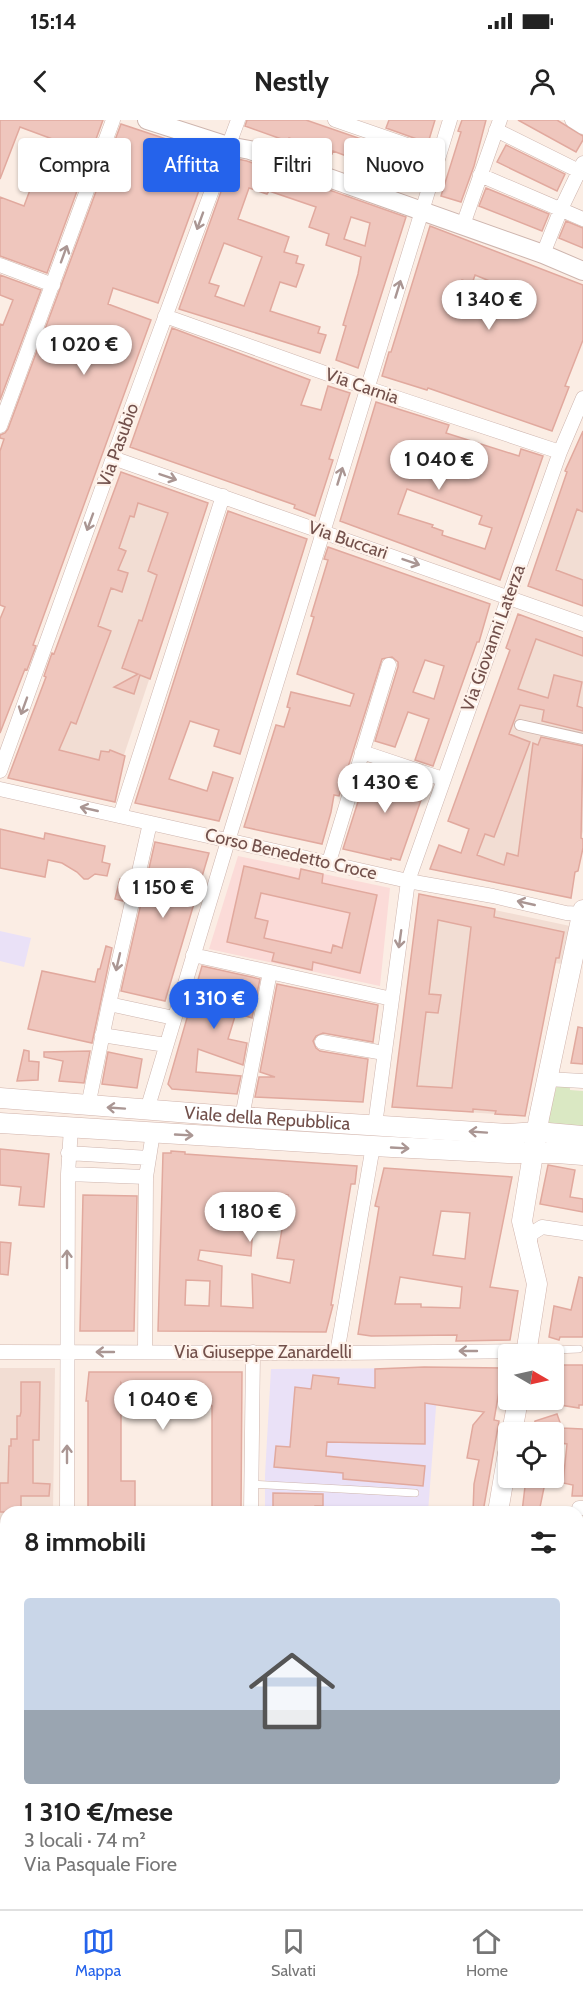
<!DOCTYPE html>
<html lang="it">
<head>
<meta charset="utf-8">
<style>
	body { margin:0; font-family:Cabin,sans-serif; background:#f6f6f6; color:#222; height:100vh; display:flex; flex-direction:column; font-size:22px; white-space:nowrap }
	* { box-sizing:border-box; margin:0 }
	p { font-size:20px; color:#767676 }
	.icon { flex:none; width:33px; height:33px; fill:none; stroke:currentColor; stroke-width:2; stroke-linecap:round; stroke-linejoin:round }
	.map { position:relative; flex:1; overflow:hidden }
	.details { position:absolute; left:0px; top:1386px; width:584px; height:404px; display:flex; flex-direction:column; background:#fff; border-radius:18px 18px 0 0; box-shadow:0 2px 4px #0004 }
	.details>* { flex:none }
	.hud { position:absolute; left:18px; top:18px; width:548px; height:54px; display:flex; gap:12px }
	.needle { width:39px; rotate:99deg }
	.tools { position:absolute; left:498px; top:1224px; display:grid; gap:12px }
	.tools a { display:grid; place-items:center; width:66px; height:66px; border-radius:6px; background:#fff; box-shadow:0 2px 4px #0004; font-size:30px }
	.price { position:absolute; translate:-50% -51px; padding:0 14px; border-radius:21px; background:#fff; color:#222; font-size:20px; line-height:39px; filter:drop-shadow(0 2px 3px #0008) }
	.price::after { content:''; position:absolute; left:50%; top:36px; width:18px; height:14px; margin-left:-9px; background:inherit; clip-path:polygon(0 0,100% 0,50% 100%) }
	.price.selected { background:#2563eb; color:#fff }
	ul { padding:0; list-style:none }
	li { display:grid; align-content:center; gap:12px; height:318px; padding:0 24px }
	li+li { border-top:2px solid #e0e0e0 }
	li span { display:grid; place-items:center; height:186px; border-radius:6px; color:#555 }
	li>.icon { margin-inline-start:auto }
	span .icon { width:108px; height:108px; fill:#fffc; stroke-width:1 }
	li b { font-size:26px }
	h2 { display:flex; justify-content:space-between; align-items:center; height:72px; padding:0 24px; font-size:26px }
	.tag { padding:0 21px; border-radius:6px; background:#fff; box-shadow:0 2px 4px #0004; font-size:21px; line-height:54px }
	.tag.selected { background:#2563eb; color:#fff }
	.status { display:flex; justify-content:space-between; align-items:center; height:42px; padding:0 30px; background:#fff; direction:ltr }
	.status svg { height:16px; fill:currentColor }
	header { display:flex; justify-content:space-between; align-items:center; height:78px; padding:0 24px; background:#fff; font-size:27px; font-weight:700 }
	.tab-bar { display:flex; justify-content:space-around; align-items:center; height:84px; border-top:2px solid #e0e0e0; background:#fff; font-size:16px; color:#767676 }
	.tab-bar a { display:grid; justify-items:center; gap:3px }
	.tab-bar .selected { color:#2563eb }
	.map>svg:first-child { display:block }
	.residential { fill:#f2ddd3 }
	.commercial { fill:#fbdbd8 }
	.education { fill:#eae1f7 }
	.green { fill:#dae8c3 }
	.building { fill:#efc6bd; stroke:#e1a99e; stroke-width:1.5; fill-rule:evenodd }
	.lines { fill:none; stroke-linecap:round; stroke-linejoin:round }
	.service-casing { stroke:#ceb5ae; stroke-width:8 }
	.pedestrian-casing { stroke:#ceb5ae; stroke-width:12 }
	.minor-casing { stroke:#ceb5ae; stroke-width:15 }
	.tertiary-casing { stroke:#ceb5ae; stroke-width:20 }
	.secondary-casing { stroke:#d1b4ac; stroke-width:21 }
	.service { stroke:#fff; stroke-width:7 }
	.pedestrian { stroke:#fff; stroke-width:10 }
	.minor { stroke:#fff; stroke-width:14 }
	.tertiary { stroke:#fff; stroke-width:18 }
	.secondary { stroke:#fff; stroke-width:20 }
	.oneway { stroke:#aa9693 }
	.labels { text-anchor:middle; dominant-baseline:central; stroke-width:4.5; stroke-linejoin:round; paint-order:stroke }
	.street-label { font-size:18px; fill:#72504b; stroke:#fef2ea }
</style>
</head>
<body>
<div class="status"><b>15:14</b><svg viewBox="0 0 49 12"><path d="M0 12V9h3v3zM5 12V6h3v6zM10 12V3h3v9zM15 12V0h3v12zM26 1h20v11H26zM47 4h2v5h-2z"/></svg></div>
<header><svg class="icon" aria-label="back" viewBox="0 0 24 24"><path d="M15 5l-7 7 7 7"/></svg>Nestly<svg class="icon" aria-label="person" viewBox="0 0 24 24"><circle cx="12" cy="8" r="4"/><path d="M4 21q1-7 8-7t8 7"/></svg></header>
<div class="map">
<svg width="583" height="1789" viewBox="0 0 583 1789">
	<rect width="100%" height="100%" fill="#fbede4"/>
	<path class="residential" d="M583,311V486L528,466L567,352L565,351Z
		M121,352L208,383L124,635L115,682L9,657Z
		M518,494L583,518V711L581,718L583,728L578,751L575,752L571,778L430,749L461,733L470,707L448,701L469,642L492,630L476,624L510,530L506,528Z
		M419,774L570,806L562,844L555,843L525,996L392,987Z
		M0,1248H55L53,1392H6V1454H0Z"/>
	<path class="commercial" d="M238,736L390,768L380,866L209,829Z"/>
	<path class="education" d="M0,811L31,818L24,847L0,841Z
		M439,1248L428,1392H265V1355L271,1249Z
		M6,1499V1637H0V1559Z
		M583,1689V1789H506L505,1784H578V1691Z
		M0,1777H6V1784H163V1789H0Z"/>
	<path class="green" d="M557,965H570V970L583,971V1009L548,1005L547,1001Z"/>
	<path class="building" d="M0,0H103L47,153L0,136V77L24,86L30,70L37,69L55,20L20,7L0,59Z
		M247,0H306L425,41L424,47L417,62L333,31L332,34L289,18L287,21L245,6Z
		M389,0H435L428,23L386,8Z
		M462,0H486L474,46L461,82L441,76L461,12L458,11Z
		M518,0H557L583,16V20L576,32Z
		M121,4L205,32L210,40L158,183L113,168L108,184L151,200L33,525L36,526L27,550L25,549L0,613V499L5,487L0,485V331L4,319L0,318V315L5,313L8,309Z
		M506,25L565,54L557,71L497,42Z
		M233,38L247,41L406,97L358,248L336,240L346,206L343,205L358,154L361,137L326,125L329,114L309,107L316,87L269,71L267,74L249,68L238,99L289,117L284,132L298,136L296,143L304,145L296,167L280,162L270,191L320,207L318,213L326,215L320,233L179,189ZM351,97L370,103L365,126L344,119ZM224,123L262,137L244,186L215,176L219,166L209,163Z
		M486,68L549,94L542,111L479,86Z
		M566,101L583,108V128L559,118Z
		M430,106L583,165V220L565,266L569,267L552,311L428,268L427,270L382,256L389,232H391ZM475,155L502,166L491,194L454,179L462,160L472,164Z
		M0,155L41,170L0,280V204L3,205L13,180L0,175Z
		M172,208L310,260L301,285L321,290L328,266L350,273L329,339L333,340L315,396L294,388L295,385L130,327Z
		M376,282L449,305L446,313L519,336L521,329L543,336L500,460L340,401ZM407,369L482,396L479,404L492,408L485,429L442,415L443,411L432,407L433,405L430,404L398,394Z
		M583,311V392L577,389L556,450L583,460V486L528,466L567,352L565,351Z
		M121,352L208,383L150,559L140,555L134,574L114,567L138,554L122,548L139,500L142,501L157,455L148,451L168,393L138,383L134,397L130,396L119,428L126,431L118,450L128,453L122,472L111,468L98,506L111,511L76,604L71,602L59,630L99,640L101,631L109,632L110,630L125,636L115,682L8,658L46,557L44,556L52,533L54,534Z
		M228,391L307,419L240,634L214,626L219,610L190,601L169,659L207,671L213,652L233,658L219,701L135,683Z
		M328,427L490,484L479,522H477L433,646L415,640L429,599L408,592L395,627L375,621L398,547V542L392,537L382,539L339,676L334,675L331,692L322,724L244,707L276,605L284,607L290,588L287,587L291,572L350,586L354,574L297,554L314,497L311,496L328,440L324,439ZM425,540L444,546L434,579L413,572Z
		M518,494L583,518V536L536,519L518,569L548,578L554,555L582,562L577,586L583,588V611L542,601L544,590L520,585L509,614L530,622L494,717L485,714L477,735L504,745L507,733L518,736L533,623L538,625L541,617L583,626L581,718L583,719V728L578,751L575,752L571,778L430,749L439,725L461,733L469,709L448,701L510,530L506,528Z
		M370,644L427,663L400,740L391,738V740L343,729Z
		M0,709L44,719L45,713L105,726L102,742L110,744L107,756L95,754L88,759H84L77,752L62,743L48,740L45,757L0,748Z
		M155,722L209,733L165,881L121,871Z
		M244,746L299,759L301,749L323,754L322,763L377,775L360,853L313,842L312,850L272,841L274,833L227,822ZM261,773L350,793L342,828L333,825L331,833L264,818L268,801L255,798Z
		M120,759L128,761L123,781L115,779Z
		M419,774L495,789L494,797L564,812L559,838H556L525,996L495,994L496,991L473,989V992L392,987ZM438,800L471,807L452,968L417,966L426,892L438,893L441,875L429,874Z
		M106,826L112,828L92,923L28,909L42,851L95,862L98,849H100Z
		M202,846L260,859L252,898L236,893L228,919L247,923L243,945L198,929L196,952L241,956L237,974L172,969L168,964Z
		M277,864L378,885L373,922L323,913L316,916L313,921L316,928L320,931L368,939L363,982L255,977L259,957H275L260,952Z
		M578,907L583,908V944L571,943Z
		M24,930L29,931V941L39,942L38,960L17,961Z
		M90,931L84,963L59,961L63,941L44,937V932Z
		M108,932L142,939L137,968L102,964Z
		M0,1029L49,1034L44,1087L19,1085L21,1067L0,1065Z
		M171,1031L185,1032V1034L357,1046L355,1064H351L331,1185H333L326,1212L158,1211L163,1033H171ZM255,1073L288,1075L277,1138L294,1140L290,1163L252,1154L253,1188L221,1186L222,1146L198,1140L200,1130L251,1136ZM186,1160L210,1161L209,1186L185,1185Z
		M548,1045L575,1050L570,1077L583,1079V1092L540,1084Z
		M384,1048L512,1057L490,1167L518,1171L510,1220L456,1221L457,1215L371,1216L358,1214L379,1087L375,1086ZM441,1091L470,1093L465,1139L433,1135ZM400,1157L462,1167L460,1188L421,1187V1184H395Z
		M83,1075L137,1076L134,1211H80Z
		M0,1122L11,1123L8,1155L0,1154Z
		M579,1157L583,1158V1217H560L559,1220L549,1217L554,1186L571,1190Z
		M554,1245H583V1285H579V1288L554,1284Z
		M424,1247L503,1248L494,1300L499,1301L483,1392H473L474,1364L479,1340L467,1338L473,1305L484,1292L425,1283V1324L327,1322L326,1336L425,1346L423,1366L343,1359V1353L274,1347L276,1326L290,1327L295,1267L311,1269L313,1255L339,1258L338,1264L375,1268V1249Z
		M89,1252H242L241,1392H212V1286H137L121,1263V1361H135V1392H88V1281H86Z
		M21,1262H40L39,1320H33V1363L50,1364L49,1376H21V1392H0V1363H8L9,1326H11V1319H17V1296H20L21,1292Z
		M557,1294L562,1308L583,1309V1376H572L573,1365L563,1363L567,1324L554,1322V1312H533L535,1301Z
		M526,1358H546L539,1392H522Z
		M273,1373L323,1374V1386H315V1392H273Z"/>
	<g class="lines">
		<g class="service-casing">
			<path id="service" d="M529,1231L579,1229
				M251,1364L415,1373
				M0,1781H6
				M55,1784L110,1789
				M157,1789V1784"/>
		</g>
		<g class="pedestrian-casing">
			<path id="pedestrian" d="M520,605L583,619"/>
		</g>
		<g class="minor-casing">
			<path id="minor" d="M335,0L439,36
				M572,0L583,7
				M496,10L583,53
				M480,55L583,99
				M463,105L500,0
				M543,134L561,89L583,43
				M0,145L53,165
				M165,196L367,268L560,332
				M0,306L113,0
				M113,338L583,504
				M362,632L443,659
				M0,651L113,338L238,0
				M0,669L408,761L493,776L566,793L583,794
				M120,696L223,376
				M329,742L389,545
				M193,835L392,879
				M109,884L174,898
				M102,915L166,925
				M322,922L384,933
				M547,959L583,961
				M88,986L109,884L150,703
				M147,990L228,721L450,0
				M242,997L270,852
				M375,1005L408,761L560,332L583,278
				M68,1033L149,1038
				M68,1054L146,1057
				M529,1128L531,1114L542,1107L583,1113
				M0,1232L337,1233L526,1231
				M145,1232L146,1057L153,1013
				M337,1233L373,1026
				M579,1388H583
				M67,1392L68,1054L71,1008
				M251,1392L253,1232
				M0,1465H6
				M578,1482L583,1483
				M578,1681L583,1678
				M256,1784V1789
				M274,1784V1789"/>
		</g>
		<g class="tertiary-casing">
			<path id="tertiary" d="M147,0L228,26L250,30L543,134L583,151"/>
		</g>
		<g class="secondary-casing">
			<g id="secondary">
				<path id="s1" d="M0,978L242,997L508,1014L537,1012L583,1016"/>
				<path d="M0,1003L373,1026L508,1033H557L583,1035"/>
				<path d="M526,1234L537,1164L522,1101L539,998L583,790"/>
				<path d="M512,1312L518,1280"/>
				<path d="M498,1392L508,1333"/>
				<path d="M480,1784L481,1789"/>
			</g>
		</g>
		<use href="#service" class="service"/>
		<use href="#pedestrian" class="pedestrian"/>
		<use href="#minor" class="minor"/>
		<use href="#tertiary" class="tertiary"/>
		<use href="#secondary" class="secondary"/>
	</g>
	<defs><path id="oneway-shaft" d="M-6 0H5M1.5-3L5.5 0L1.5 3" fill="none" stroke-width="1.6" stroke-linecap="round" stroke-linejoin="round" transform="scale(1.5)"/></defs>
	<g class="oneway">
		<use href="#oneway-shaft" transform="translate(200 101) rotate(110)"/>
		<use href="#oneway-shaft" transform="translate(64 134) rotate(-70)"/>
		<use href="#oneway-shaft" transform="translate(398 169) rotate(-73)"/>
		<use href="#oneway-shaft" transform="translate(340 356) rotate(-73)"/>
		<use href="#oneway-shaft" transform="translate(168 357) rotate(19)"/>
		<use href="#oneway-shaft" transform="translate(90 402) rotate(110)"/>
		<use href="#oneway-shaft" transform="translate(411 442) rotate(19)"/>
		<use href="#oneway-shaft" transform="translate(24 586) rotate(110)"/>
		<use href="#oneway-shaft" transform="translate(89 689) rotate(-167)"/>
		<use href="#oneway-shaft" transform="translate(526 783) rotate(-167)"/>
		<use href="#oneway-shaft" transform="translate(400 819) rotate(98)"/>
		<use href="#oneway-shaft" transform="translate(118 842) rotate(103)"/>
		<use href="#oneway-shaft" transform="translate(116 988) rotate(-176)"/>
		<use href="#oneway-shaft" transform="translate(478 1012) rotate(-176)"/>
		<use href="#oneway-shaft" transform="translate(184 1015) rotate(3)"/>
		<use href="#oneway-shaft" transform="translate(400 1028) rotate(3)"/>
		<use href="#oneway-shaft" transform="translate(67 1139) rotate(-90)"/>
		<use href="#oneway-shaft" transform="translate(468 1231) rotate(180)"/>
		<use href="#oneway-shaft" transform="translate(105 1232) rotate(-180)"/>
		<use href="#oneway-shaft" transform="translate(67 1334) rotate(-90)"/>
	</g>
	<g class="labels">
		<g class="street-label">
			<text transform="translate(362 266) rotate(19)">Via Carnia</text>
			<text transform="translate(118 325) rotate(-70)">Via Pasubio</text>
			<text transform="translate(348 420) rotate(19)">Via Buccari</text>
			<text transform="translate(493 518) rotate(-70)">Via Giovanni Laterza</text>
			<text transform="translate(291 734) rotate(13)">Corso Benedetto Croce</text>
			<text stroke="none"><textPath href="#s1" startOffset="268">Viale della Repubblica</textPath></text>
			<text x="263" y="1232">Via Giuseppe Zanardelli</text>
		</g>
	</g>
</svg>
<div class="tools">
<a><svg class="needle" viewBox="-14 -14 28 28"><path d="M0-13l5 13h-10z" fill="#e53935"/><path d="M0 13l5-13h-10z" fill="#767676"/></svg></a>
<a><svg class="icon" aria-label="locate" viewBox="0 0 24 24"><circle cx="12" cy="12" r="6"/><path d="M12 2v4M12 18v4M2 12h4M18 12h4"/></svg></a>
</div>
<b class="price" style="left:489px;top:211px">1 340 €</b>
<b class="price" style="left:84px;top:256px">1 020 €</b>
<b class="price" style="left:439px;top:371px">1 040 €</b>
<b class="price" style="left:385px;top:694px">1 430 €</b>
<b class="price" style="left:163px;top:799px">1 150 €</b>
<b class="price selected" style="left:214px;top:910px">1 310 €</b>
<b class="price" style="left:250px;top:1123px">1 180 €</b>
<b class="price" style="left:163px;top:1311px">1 040 €</b>
<div class="hud">
<a class="tag">Compra</a>
<a class="tag selected">Affitta</a>
<a class="tag">Filtri</a>
<a class="tag">Nuovo</a>
</div>
<section class="details">
<h2>8 immobili<svg class="icon" aria-label="filters" viewBox="0 0 24 24"><path d="M4 7h16M4 17h16"/><circle cx="9" cy="7" r="2"/><circle cx="15" cy="17" r="2"/></svg></h2>
<ul>
<li><span style="background:linear-gradient(#c9d6e8 60%,#9aa5b1 0)"><svg class="icon" aria-label="home" viewBox="0 0 24 24"><path d="M3 11l9-7 9 7M6 9v11h12V9"/></svg></span><div><b>1 310 €/mese</b><p>3 locali · 74 m²</p><p>Via Pasquale Fiore</p></div></li>
</ul>
</section>
</div>
<nav class="tab-bar">
<a class="selected"><svg class="icon" aria-label="map" viewBox="0 0 24 24"><path d="M3 6l6-2 6 2 6-2v14l-6 2-6-2-6 2zM9 4v14M15 6v14"/></svg>Mappa</a>
<a><svg class="icon" aria-label="saved" viewBox="0 0 24 24"><path d="M7 4h10v16l-5-4-5 4z"/></svg>Salvati</a>
<a><svg class="icon" aria-label="home" viewBox="0 0 24 24"><path d="M3 11l9-7 9 7M6 9v11h12V9"/></svg>Home</a>
</nav>
</body>
</html>
